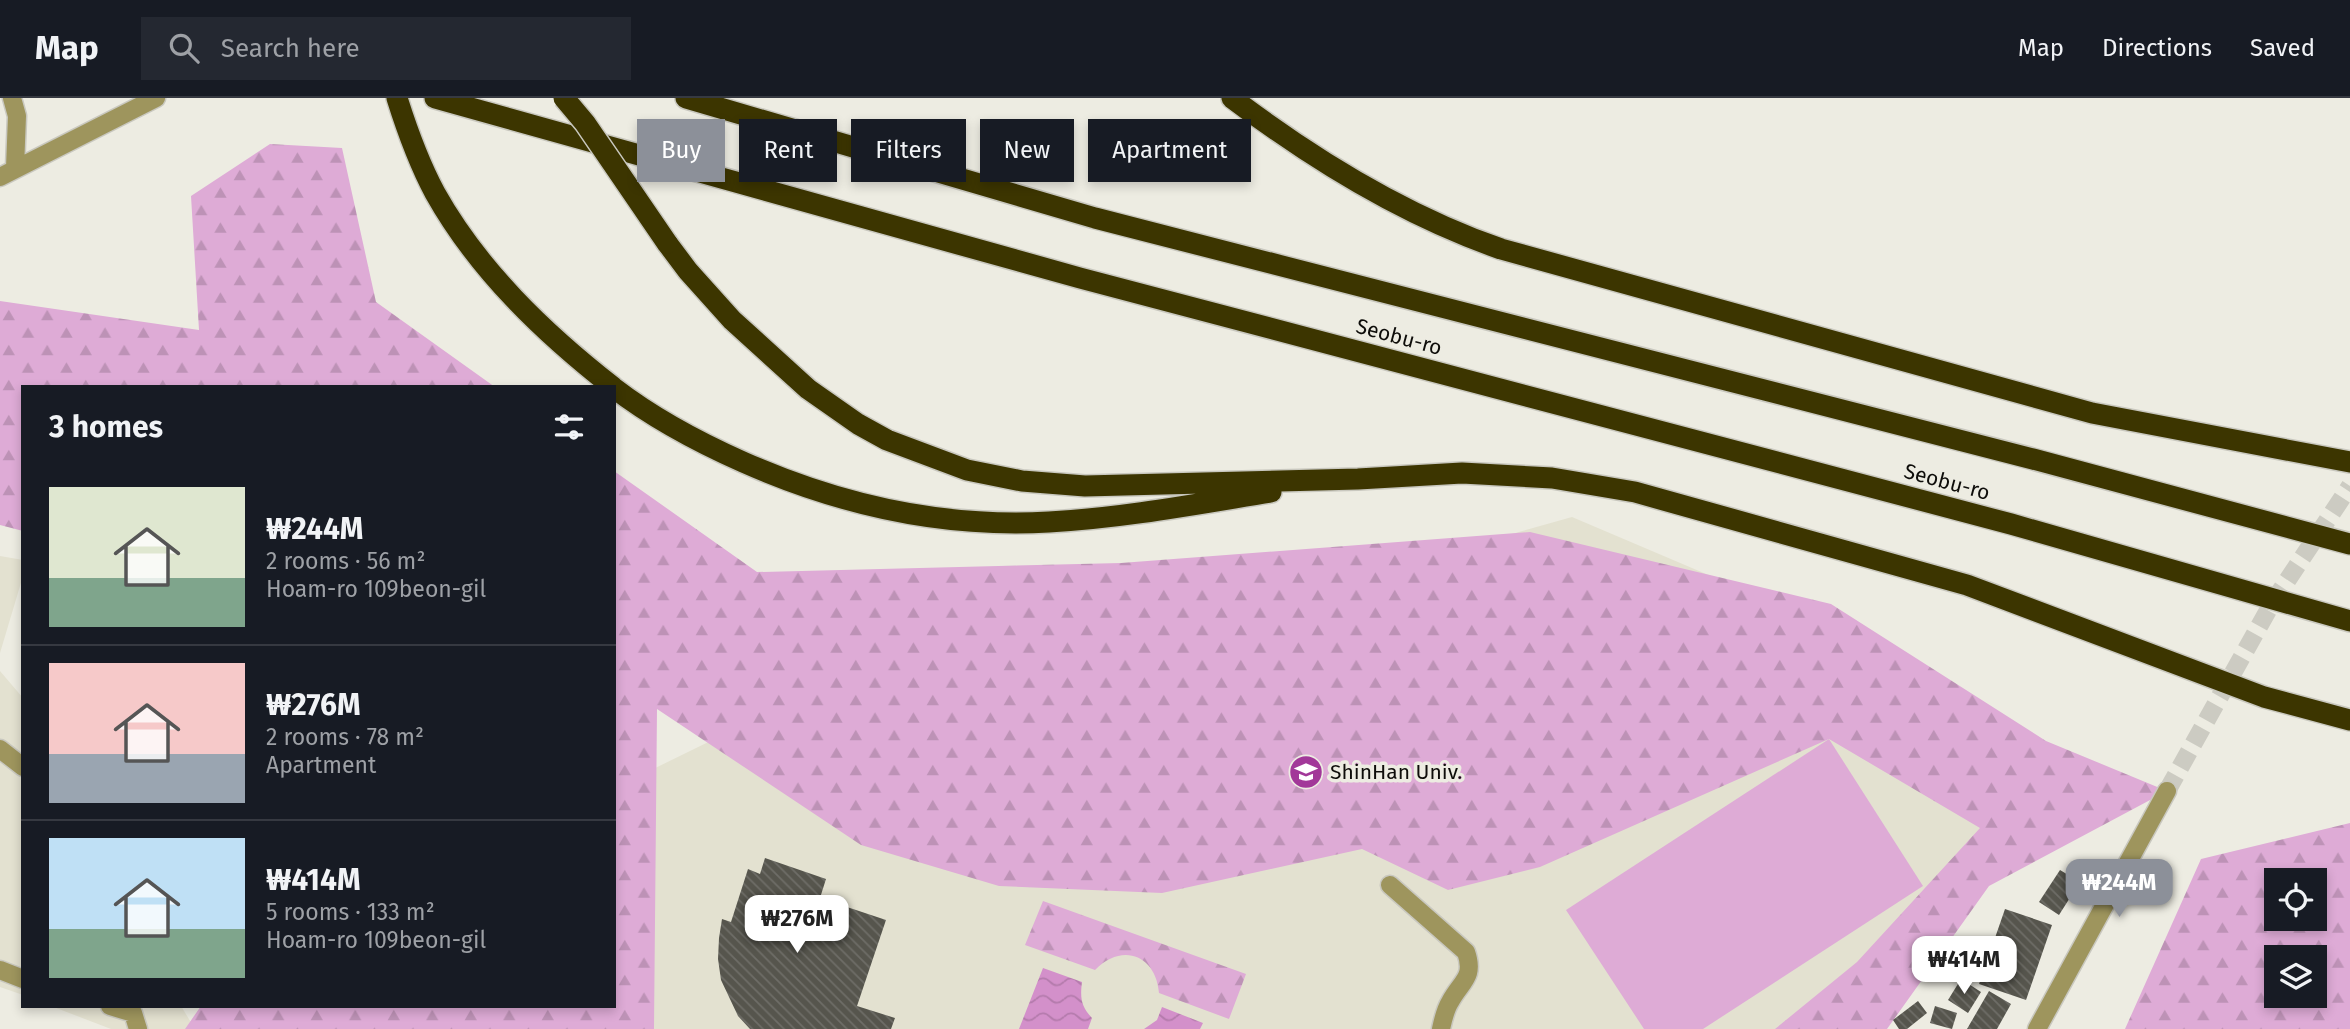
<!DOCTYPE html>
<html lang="en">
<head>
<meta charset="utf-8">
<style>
	body { margin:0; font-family:"Fira Sans",sans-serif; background:#242831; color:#f1f3f6; height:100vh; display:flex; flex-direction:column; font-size:26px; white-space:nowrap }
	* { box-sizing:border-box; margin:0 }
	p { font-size:23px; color:#9ea1a6 }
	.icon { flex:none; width:38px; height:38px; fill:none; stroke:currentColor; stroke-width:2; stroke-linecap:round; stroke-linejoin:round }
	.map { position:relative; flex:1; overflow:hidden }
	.panel { position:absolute; left:21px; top:287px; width:595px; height:623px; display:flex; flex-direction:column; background:#171b24; border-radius:0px; box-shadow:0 4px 10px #0003 }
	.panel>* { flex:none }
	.guide { position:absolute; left:637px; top:21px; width:665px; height:63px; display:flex; gap:14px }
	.buttons { position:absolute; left:2264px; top:770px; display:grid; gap:14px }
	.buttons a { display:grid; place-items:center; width:63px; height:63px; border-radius:0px; background:#171b24; box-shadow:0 4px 10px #0003; font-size:35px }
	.price { position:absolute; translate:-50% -60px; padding:0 16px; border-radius:14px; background:#fff; color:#222; font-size:23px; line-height:46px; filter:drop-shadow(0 2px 4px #0008) }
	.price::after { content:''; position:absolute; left:50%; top:42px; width:21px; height:16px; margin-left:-10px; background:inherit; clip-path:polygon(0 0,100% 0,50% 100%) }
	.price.selected { background:#8c9099; color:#fff }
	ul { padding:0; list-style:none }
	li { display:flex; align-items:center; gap:21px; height:175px; padding:0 28px }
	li+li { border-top:2px solid #363941 }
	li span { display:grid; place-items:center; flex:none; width:196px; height:140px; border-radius:0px; color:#555 }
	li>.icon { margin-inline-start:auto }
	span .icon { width:84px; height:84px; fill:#fffc; stroke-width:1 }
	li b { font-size:30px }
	h2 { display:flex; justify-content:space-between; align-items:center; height:84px; padding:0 28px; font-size:30px }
	.pill { padding:0 24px; border-radius:0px; background:#171b24; box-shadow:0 4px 10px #0003; font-size:24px; line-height:63px }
	.pill.selected { background:#8c9099; color:#fff }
	header { display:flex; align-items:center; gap:42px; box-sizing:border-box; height:98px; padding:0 35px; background:#171b24; border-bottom:2px solid #363941 }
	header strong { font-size:33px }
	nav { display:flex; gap:38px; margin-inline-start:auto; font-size:24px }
	.search { width:490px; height:63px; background:#242831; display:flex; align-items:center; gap:18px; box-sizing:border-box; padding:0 24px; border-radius:0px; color:#9ea1a6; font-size:26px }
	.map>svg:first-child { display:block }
	.built { fill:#e3e1d0 }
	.grass { fill:#deabd6 }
	.forest { fill:url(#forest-firs); fill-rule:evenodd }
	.water { fill:url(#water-waves) }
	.building { fill:url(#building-back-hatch) }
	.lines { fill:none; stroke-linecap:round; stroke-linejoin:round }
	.minor-tunnel { stroke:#cccbc2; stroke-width:18; stroke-dasharray:18 9; stroke-linecap:butt }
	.minor-casing { stroke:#c9c8bf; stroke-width:21 }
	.highway-casing { stroke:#c9c8bf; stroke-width:24 }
	.minor { stroke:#9e955d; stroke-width:18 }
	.highway { stroke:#3c3500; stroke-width:21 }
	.highway-bridge-casing { stroke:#c9c8bf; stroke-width:24; stroke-linecap:butt }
	.highway-bridge { stroke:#3c3500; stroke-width:21 }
	.labels { text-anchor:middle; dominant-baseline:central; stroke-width:7; stroke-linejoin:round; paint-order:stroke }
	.street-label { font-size:21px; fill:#0e0d0a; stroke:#edece2 }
	.poi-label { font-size:21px; fill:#0e0d0a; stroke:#edece2; text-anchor:start }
</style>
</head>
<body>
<header>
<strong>Map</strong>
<div class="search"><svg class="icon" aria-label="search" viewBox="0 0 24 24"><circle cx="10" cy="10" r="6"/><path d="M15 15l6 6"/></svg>Search here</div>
<nav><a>Map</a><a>Directions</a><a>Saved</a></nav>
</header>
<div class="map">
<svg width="2350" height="931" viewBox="0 0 2350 931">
	<defs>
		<pattern id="forest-firs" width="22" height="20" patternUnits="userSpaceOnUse" patternTransform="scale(1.75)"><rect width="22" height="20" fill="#deabd6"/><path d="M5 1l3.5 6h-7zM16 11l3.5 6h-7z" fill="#bd92b6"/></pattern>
		<pattern id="water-waves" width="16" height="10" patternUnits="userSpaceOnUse" patternTransform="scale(1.75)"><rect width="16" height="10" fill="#d390ca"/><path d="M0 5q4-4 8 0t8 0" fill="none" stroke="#b47bac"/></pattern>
		<pattern id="building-back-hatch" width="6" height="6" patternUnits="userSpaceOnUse" patternTransform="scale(1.75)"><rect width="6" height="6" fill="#56554d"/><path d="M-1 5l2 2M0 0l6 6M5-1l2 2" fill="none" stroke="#6e6d67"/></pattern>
	</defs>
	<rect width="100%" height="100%" fill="#edece2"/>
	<path class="built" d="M1572,419L1732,487L2004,746L1872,931H608L614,908L639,678L798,600L1313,492Z
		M0,458L23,462V478L0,555Z
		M0,573L23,600V897L0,889Z
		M51,908H181L195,931H111Z"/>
	<path class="grass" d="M1829,641L1923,788L1703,931H1644L1566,812Z"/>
	<path class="forest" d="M270,46L342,50L376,204L495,289H23V433L0,427V203L199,232L191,98Z
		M614,373L757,474L1121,465L1530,434L1831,506L2046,643L2167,693L1989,788L1887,931H1775L1857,864L1980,730L1829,641L1540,769L1448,792L1362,751L1162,795L999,788L861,747L657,611L654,931H185L201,908H614Z
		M2350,725V931H2125L2201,761ZM2277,782H2315V821H2277ZM2277,859H2315V898H2277Z
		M1043,803L1246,876L1229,921L1159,895C1156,857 1122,844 1095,872L1025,847Z"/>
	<path class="water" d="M1043,870L1082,884C1080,900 1081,908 1092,920L1088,931H1019Z
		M1162,909L1203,925L1200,931H1144L1157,922Z"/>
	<path class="building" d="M765,760L826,781L820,800L886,822L857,908L895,920L891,931H750L738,918L721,882L718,861L719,840L722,821L731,824L748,771L760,776Z
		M2060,772L2080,784L2059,817L2039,804Z
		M2005,811L2052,827L2026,902L1979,886Z
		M1961,881L1981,894L1968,915L1948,902Z
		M1989,893L2011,906L1997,931H1967Z
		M1918,903L1927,915L1907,931H1899L1893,922Z
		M1935,908L1957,915L1952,931L1930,925Z"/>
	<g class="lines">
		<path class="minor-tunnel" d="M2167,693L2271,507L2350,388"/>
		<g class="minor-casing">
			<path id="minor" d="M12,0L17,18L15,70
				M0,79L156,0
				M0,651L23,669
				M1390,787L1466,854C1475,880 1461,883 1450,904C1445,912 1443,922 1441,931
				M0,872L23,881
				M110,908L133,915L138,931
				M2037,931L2167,693"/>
		</g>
		<g class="highway-casing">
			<path id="highway" d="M397,0C407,32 419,65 435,95C478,172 544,235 613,289
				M435,0L1080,180L2011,426L2350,523
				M686,0L1095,120L2033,361L2350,446
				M1232,0C1314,62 1403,117 1501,151L2092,315L2350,364
				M667,145L688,173L732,222L808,291L858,326L887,342L967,372L1022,383L1085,388L1358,381L1462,375L1552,380L1635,394L1967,487L2264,599L2350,622
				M614,290C653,320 698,344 743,364C840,407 943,430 1049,424C1123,420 1197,406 1271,394"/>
		</g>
		<use href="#minor" class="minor"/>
		<use href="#highway" class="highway"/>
		<g class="highway-bridge-casing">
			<path id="highway-bridge" d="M564,0L585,25L667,145"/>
		</g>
		<use href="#highway-bridge" class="highway-bridge"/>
	</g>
	<defs>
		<g id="university-disc" transform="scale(1.75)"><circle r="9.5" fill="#a23899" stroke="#edece2"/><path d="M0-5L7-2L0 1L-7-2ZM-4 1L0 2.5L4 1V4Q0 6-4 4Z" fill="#fff"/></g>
	</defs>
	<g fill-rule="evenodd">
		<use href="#university-disc" x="1306" y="674"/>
	</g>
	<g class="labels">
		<g class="street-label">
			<text transform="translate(1399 239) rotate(15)">Seobu-ro</text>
			<text transform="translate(1947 384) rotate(15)">Seobu-ro</text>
		</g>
		<g class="poi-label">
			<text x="1330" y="674">ShinHan Univ.</text>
		</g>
	</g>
</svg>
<div class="buttons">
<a><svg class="icon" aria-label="locate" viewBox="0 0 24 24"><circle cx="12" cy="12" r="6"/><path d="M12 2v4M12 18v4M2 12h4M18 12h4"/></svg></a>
<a><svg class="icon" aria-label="layers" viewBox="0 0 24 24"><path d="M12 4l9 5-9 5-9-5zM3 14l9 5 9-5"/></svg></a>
</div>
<b class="price selected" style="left:2119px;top:821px">₩244M</b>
<b class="price" style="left:797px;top:857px">₩276M</b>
<b class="price" style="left:1964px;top:898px">₩414M</b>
<div class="guide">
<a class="pill selected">Buy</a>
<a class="pill">Rent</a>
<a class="pill">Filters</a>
<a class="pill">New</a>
<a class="pill">Apartment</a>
</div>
<section class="panel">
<h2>3 homes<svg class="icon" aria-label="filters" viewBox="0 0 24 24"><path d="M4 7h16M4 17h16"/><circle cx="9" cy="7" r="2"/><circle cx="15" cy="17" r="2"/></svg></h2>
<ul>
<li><span style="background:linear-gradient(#dfe7d0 65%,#7fa58c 0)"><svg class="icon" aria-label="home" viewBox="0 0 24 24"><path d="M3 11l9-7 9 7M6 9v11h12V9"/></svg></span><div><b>₩244M</b><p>2 rooms · 56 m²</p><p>Hoam-ro 109beon-gil</p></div></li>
<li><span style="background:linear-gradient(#f6c9c9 65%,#9aa5b1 0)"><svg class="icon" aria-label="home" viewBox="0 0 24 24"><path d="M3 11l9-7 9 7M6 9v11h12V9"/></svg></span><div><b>₩276M</b><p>2 rooms · 78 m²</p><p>Apartment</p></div></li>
<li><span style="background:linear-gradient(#bfe0f5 65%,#7fa58c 0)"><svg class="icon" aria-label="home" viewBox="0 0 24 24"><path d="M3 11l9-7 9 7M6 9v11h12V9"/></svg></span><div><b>₩414M</b><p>5 rooms · 133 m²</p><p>Hoam-ro 109beon-gil</p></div></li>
</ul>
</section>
</div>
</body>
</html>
